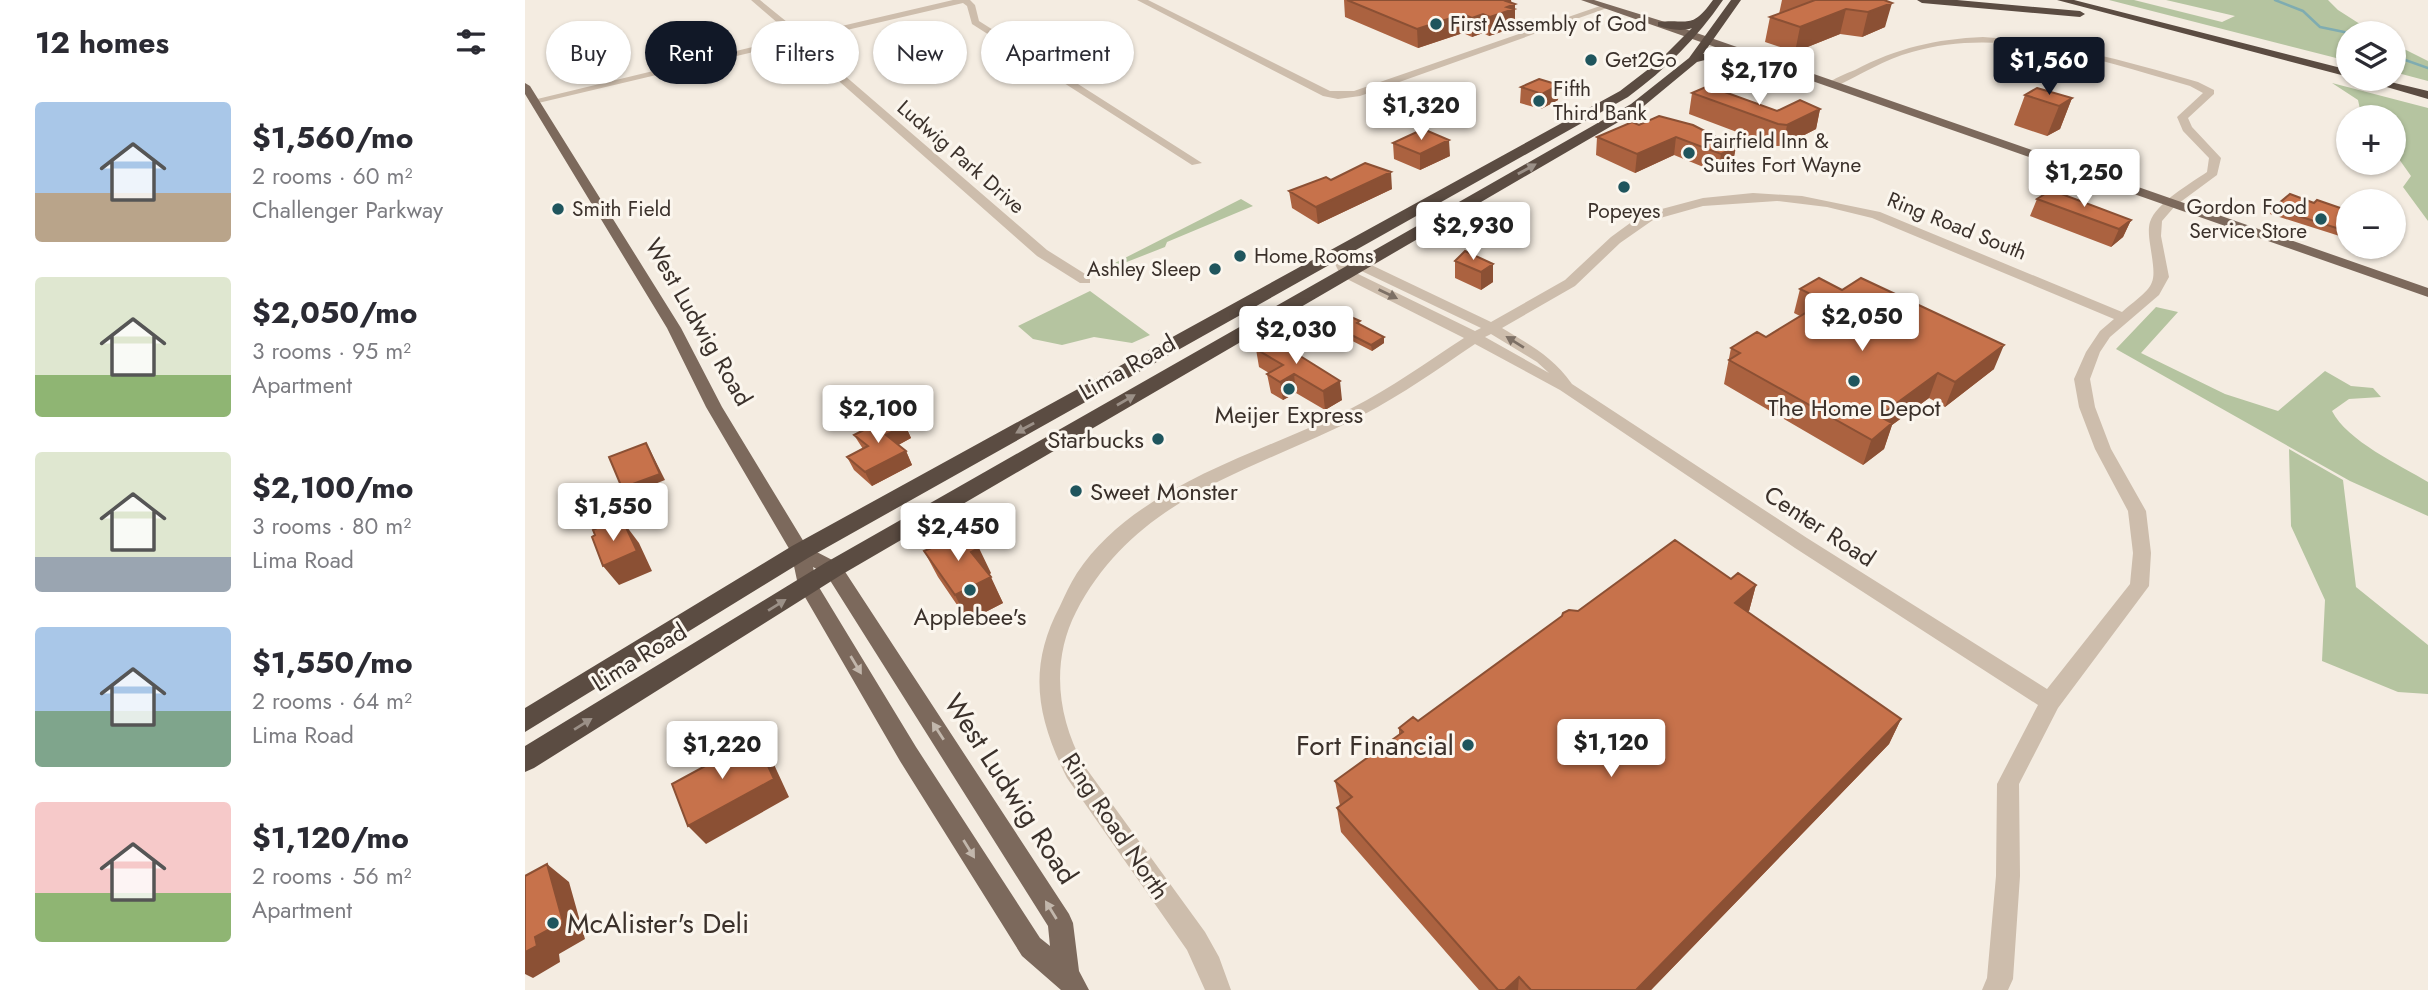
<!DOCTYPE html>
<html lang="en">
<head>
<meta charset="utf-8">
<style>
	body { margin:0; font-family:Jost,sans-serif; background:#f2f2f3; color:#2b2b33; height:100vh; display:flex; flex-direction:column; font-size:26px; white-space:nowrap }
	* { box-sizing:border-box; margin:0 }
	p { font-size:23px; color:#7c7c81 }
	.icon { flex:none; width:38px; height:38px; fill:none; stroke:currentColor; stroke-width:2; stroke-linecap:round; stroke-linejoin:round }
	.map { position:relative; flex:1; overflow:hidden }
	.drawer { display:flex; flex-direction:column; background:#fff; width:525px }
	.drawer>* { flex:none }
	.hud { position:absolute; left:21px; top:21px; width:665px; height:63px; display:flex; gap:14px }
	.fabs { position:absolute; left:1811px; top:21px; display:grid; gap:14px }
	.fabs a { display:grid; place-items:center; width:70px; height:70px; border-radius:50%; background:#fff; box-shadow:0 2px 5px #0004; font-size:35px }
	.price { position:absolute; translate:-50% -60px; padding:0 16px; border-radius:7px; background:#fff; color:#222; font-size:23px; line-height:46px; filter:drop-shadow(0 2px 4px #0008) }
	.price::after { content:''; position:absolute; left:50%; top:42px; width:21px; height:16px; margin-left:-10px; background:inherit; clip-path:polygon(0 0,100% 0,50% 100%) }
	.price.selected { background:#111827; color:#fff }
	ul { padding:0; list-style:none }
	li { display:flex; align-items:center; gap:21px; height:175px; padding:0 35px }
	li span { display:grid; place-items:center; flex:none; width:196px; height:140px; border-radius:7px; color:#555 }
	li>.icon { margin-inline-start:auto }
	span .icon { width:84px; height:84px; fill:#fffc; stroke-width:1 }
	li b { font-size:30px }
	h2 { display:flex; justify-content:space-between; align-items:center; height:84px; padding:0 35px; font-size:30px }
	.pill { padding:0 24px; border-radius:32px; background:#fff; box-shadow:0 2px 5px #0004; font-size:24px; line-height:63px }
	.pill.selected { background:#111827; color:#fff }
	main { display:flex; flex:1; min-height:0 }
	.map>svg:first-child { display:block }
	.green { fill:#b5c4a0 }
	.lines { fill:none; stroke-linecap:round; stroke-linejoin:round }
	.stream { stroke:#7facb1; stroke-width:2.5 }
	.minor { fill:#cdbdac; fill-rule:evenodd }
	.major { fill:#7c695c; fill-rule:evenodd }
	.highway { fill:#5b4c42; fill-rule:evenodd }
	.wall { fill:#ab6240 }
	.shaded-wall { fill:#8b5034 }
	.building { fill:#c7724b; stroke:#8b5034; stroke-width:2 }
	.oneway { fill:#9b9087 }
	.oneway2 { fill:#7d7065 }
	.oneway3 { fill:#c2b7ac }
	.poi-dot { fill:#1f555d; stroke:#fbf6ee; stroke-width:2.5 }
	.labels { text-anchor:middle; dominant-baseline:central; stroke-width:6; stroke-linejoin:round; paint-order:stroke }
	.far-poi-label { font-size:21px; fill:#3b312b; stroke:#fbf6ee; text-anchor:start }
	.far-street-label { font-size:21px; fill:#3b312b; stroke:#fbf6ee }
	.street-label { font-size:24px; fill:#3b312b; stroke:#fbf6ee }
	.poi-label { font-size:24px; fill:#3b312b; stroke:#fbf6ee }
	.near-poi-label { font-size:28px; fill:#3b312b; stroke:#fbf6ee; text-anchor:end }
	.near-street-label { font-size:28px; fill:#3b312b; stroke:#fbf6ee }
</style>
</head>
<body>
<main>
<section class="drawer">
<h2>12 homes<svg class="icon" aria-label="filters" viewBox="0 0 24 24"><path d="M4 7h16M4 17h16"/><circle cx="9" cy="7" r="2"/><circle cx="15" cy="17" r="2"/></svg></h2>
<ul>
<li><span style="background:linear-gradient(#a9c7e8 65%,#b9a48a 0)"><svg class="icon" aria-label="home" viewBox="0 0 24 24"><path d="M3 11l9-7 9 7M6 9v11h12V9"/></svg></span><div><b>$1,560/mo</b><p>2 rooms · 60 m²</p><p>Challenger Parkway</p></div></li>
<li><span style="background:linear-gradient(#dfe7d0 70%,#8fb573 0)"><svg class="icon" aria-label="home" viewBox="0 0 24 24"><path d="M3 11l9-7 9 7M6 9v11h12V9"/></svg></span><div><b>$2,050/mo</b><p>3 rooms · 95 m²</p><p>Apartment</p></div></li>
<li><span style="background:linear-gradient(#dfe7d0 75%,#9aa5b1 0)"><svg class="icon" aria-label="home" viewBox="0 0 24 24"><path d="M3 11l9-7 9 7M6 9v11h12V9"/></svg></span><div><b>$2,100/mo</b><p>3 rooms · 80 m²</p><p>Lima Road</p></div></li>
<li><span style="background:linear-gradient(#a9c7e8 60%,#7fa58c 0)"><svg class="icon" aria-label="home" viewBox="0 0 24 24"><path d="M3 11l9-7 9 7M6 9v11h12V9"/></svg></span><div><b>$1,550/mo</b><p>2 rooms · 64 m²</p><p>Lima Road</p></div></li>
<li><span style="background:linear-gradient(#f6c9c9 65%,#8fb573 0)"><svg class="icon" aria-label="home" viewBox="0 0 24 24"><path d="M3 11l9-7 9 7M6 9v11h12V9"/></svg></span><div><b>$1,120/mo</b><p>2 rooms · 56 m²</p><p>Apartment</p></div></li>
</ul>
</section>
<div class="map">
<svg width="1903" height="990" viewBox="0 0 1903 990">
	<rect width="100%" height="100%" fill="#f4ece1"/>
	<path class="green" d="M1584,0H1609L1697,22L1710,16L1641,0H1803L1813,10L1849,33H1824L1823,61Z
		M1869,44L1903,61V81L1869,72Z
		M1807,83L1903,108V221L1878,187L1886,176L1869,152V117H1833L1836,114L1833,100Z
		M716,199L728,206L642,242L640,247L589,267L586,265Z
		M565,291L625,335L607,343L569,337L537,345L508,339L493,326Z
		M1631,307L1653,312L1616,353L1700,394L1753,411L1800,371L1826,386L1848,388L1856,397L1824,399L1807,411C1822,441 1875,465 1903,482V516L1825,481L1591,349Z
		M1764,449L1818,480L1831,587L1903,645V694L1873,692L1797,661L1800,600L1766,526Z"/>
	<g class="lines">
		<path class="stream" d="M1750,0L1778,11L1795,27L1824,33
			M1869,56L1903,68"/>
		<path class="minor" d="M226,0H235L278,35L428,0H445L450,5L454,21L677,163L667,165L447,24L442,6L438,3L283,39L297,56L522,250L565,277V283H555L512,256L290,60L283,49L275,41L9,104L4,101L269,37Z
			M612,0H623L805,91H829L1078,5L1085,7L835,96L813,99L798,96Z
			M1458,37C1532,42 1601,61 1673,82L1689,90V94L1663,118L1667,127L1696,158L1692,175L1650,206L1637,221L1636,236L1644,277L1634,295L1585,337L1575,352L1565,379L1570,407L1586,449L1621,511L1626,553L1624,586L1533,708L1494,784L1495,876L1488,979L1483,990H1457L1462,978L1471,876L1472,784L1513,705L1270,548L1035,390L950,344C913,369 878,394 838,415C730,471 612,494 551,612C526,661 532,716 558,764L680,932L694,957L706,990H680L662,950L542,778C512,718 502,668 535,606C540,595 545,584 552,573C611,484 736,454 827,408C866,388 902,362 939,338L816,276L805,254L807,251H817L966,322L1040,280L1086,237L1112,218L1133,210L1178,198L1228,193L1277,196L1355,212L1597,312C1631,283 1632,288 1625,244C1624,237 1623,228 1625,222C1631,203 1666,183 1682,172L1684,158L1658,131L1652,117L1678,93L1665,86C1578,61 1478,25 1387,52C1360,59 1335,75 1310,87L1301,85C1309,78 1320,74 1330,70C1372,48 1411,39 1458,37ZM1252,201L1302,207L1347,218L1589,319L1575,331L1561,352L1549,379L1554,407L1570,449L1603,511L1608,553L1605,584L1522,689L1282,538L1047,384C1027,356 1005,345 977,328L1050,286L1095,243L1128,220L1178,206ZM824,265L956,328L950,331L827,271ZM966,334L1012,362L1024,373L960,337Z"/>
		<path class="major" d="M1056,0H1069L1140,22L1903,288V297Z
			M0,83L5,86L156,328L197,407L282,547L315,564L544,914L548,923L554,971L564,990H536L497,956L375,761L273,585L266,552L181,407L142,328L0,94ZM288,567L301,574L523,926L525,946L515,938L391,747L292,584Z"/>
		<path class="highway" d="M1188,0H1198C1172,38 1141,69 1103,97L283,558L0,732V708L267,546L1095,91L1134,61L1167,28C1156,32 1144,29 1133,26V22C1163,18 1166,31 1188,0Z
			M1206,0H1216L1178,54C1190,51 1201,50 1214,53V57H1192L1172,62L1114,110L316,575L9,768L0,772V746L300,563L1106,104L1164,58Z
			M1392,0H1432L1555,11L1560,14L1555,17L1397,3Z
			M1532,0H1549L1824,70V77Z
			M1834,79H1853L1903,91V99Z"/>
	</g>
	<path class="wall" d="M819,0H986L990,22L988,23V28L964,36L958,33L947,37L938,33L893,48L820,17Z
		M1257,0H1362L1360,27L1337,37L1315,34L1270,52L1240,42L1245,17L1254,14Z
		M1034,85L1033,100L1016,109L995,103L996,87Z
		M1167,93L1252,111L1295,109L1291,129L1258,146H1249L1164,114Z
		M1500,95L1547,98L1535,129L1522,136L1489,125Z
		M1114,125L1211,147L1207,166L1193,173L1149,155L1110,173L1071,155L1072,137Z
		M868,143L925,156L895,170L869,159Z
		M806,180L867,189L793,224L767,208L764,191Z
		M1512,199L1606,220L1598,237L1586,247L1505,216Z
		M1748,208L1824,211V239L1745,214Z
		M940,251L968,282L956,290L930,278V261Z
		M1275,289L1469,369L1420,407L1404,398L1367,425L1359,449L1338,465L1199,384L1206,348L1241,337L1275,316L1269,313Z
		M799,321L835,325L859,343L847,351L800,327Z
		M731,349L817,400L800,410L771,393L758,400L746,393L742,374L744,373L734,367Z
		M380,425L386,438L373,445L381,451L387,465L347,486L329,470L322,457L338,449L329,435Z
		M399,551L466,573L464,575L478,603L443,621L413,577Z
		M1206,579L1231,585L1224,611L1223,612L1376,719L1364,744L1126,990H954L816,832L812,808L815,806L810,781L874,735V728L893,721L1053,611Z"/>
	<path class="shaded-wall" d="M983,0H986V5L990,4V22L988,23V28L964,36L965,17L981,1Z
		M1359,0H1362L1361,5L1367,3L1360,27L1337,37L1343,12Z
		M1321,9L1315,34L1270,52L1275,27Z
		M938,14V33L893,48L892,29Z
		M958,14V33L947,37V18Z
		M1034,85L1033,100L1016,109L1017,94Z
		M1547,98L1535,129L1522,136L1534,106Z
		M1295,109L1291,129L1258,146L1262,125Z
		M1151,137L1149,155L1110,173L1112,154Z
		M924,140L925,156L895,170V154Z
		M1211,147L1207,166L1193,173L1196,154Z
		M866,172L867,189L793,224L791,207Z
		M1606,220L1598,237L1586,247L1594,229Z
		M968,264V282L956,290V272Z
		M859,337V343L847,351L846,345Z
		M1479,345L1469,369L1420,407L1430,382Z
		M1413,373L1404,398L1367,425L1359,449L1338,465L1354,416Z
		M769,374L771,393L758,400L755,382Z
		M815,381L817,400L800,410L798,391Z
		M380,425L386,438L368,448L361,435Z
		M121,443L125,450L140,480L102,495L97,488Z
		M381,451L387,465L347,486L340,472Z
		M99,523L114,543L127,571L94,585L78,566Z
		M454,548L466,573L459,577L446,552Z
		M466,577L478,603L443,621L430,595Z
		M1231,585L1224,611L1204,628L1210,603Z
		M1376,719L1364,744L1126,990H1111Z
		M231,740L246,758L264,797L181,844L163,826Z
		M22,864L44,882L60,939L34,954L35,962L8,978L0,974V952L10,937Z
		M994,977L993,990H980Z"/>
	<path class="building" d="M822,0H983L981,1L990,4L982,7L989,9L965,17L958,14L947,18L938,14L892,29Z
		M1290,0H1360H1359L1367,3L1343,12L1321,9L1275,27L1245,17Z
		M1014,79L1034,85L1017,94L996,87Z
		M1183,86L1252,111L1275,100L1295,109L1262,125L1253,124L1167,93Z
		M1512,88L1547,98L1534,106L1500,95Z
		M1134,116L1168,125L1211,147L1196,154L1151,137L1112,154L1072,137L1107,122L1114,125Z
		M898,129L924,140L895,154L868,143Z
		M840,163L866,172L791,207L764,191L801,177L806,180Z
		M1526,190L1606,220L1594,229L1512,199Z
		M1765,194L1789,203L1792,200L1824,211V232L1748,208Z
		M940,251L968,264L956,272L930,261Z
		M1294,278L1317,290L1336,278L1479,345L1430,382L1413,373L1354,416L1367,423L1347,440L1204,360L1215,353L1206,348L1232,332L1241,337L1300,301L1275,289Z
		M812,313L821,317L824,316L835,321L832,323L859,337L846,345L799,321Z
		M748,339L815,381L798,391L769,374L755,382L742,374L758,365L731,349Z
		M368,415L380,425L361,435L381,451L340,472L322,457L343,446L329,435Z
		M121,443L135,474L97,488L84,457Z
		M99,523L112,551L78,566L67,537L70,535L68,530L80,524L83,530Z
		M443,533L454,548L446,552L466,577L430,595L399,551Z
		M1150,540L1206,579L1213,573L1231,585L1210,603L1376,719L1111,990H1006L994,977L980,990H973L812,808L827,797L810,781L878,732L874,728L888,717L893,721L1037,616L1038,613L1044,610L1053,611Z
		M231,740L249,779L163,826L147,784L184,764L180,755L202,744L206,753Z
		M22,864L38,922L10,937L12,946L0,952V876Z"/>
	<defs><path id="oneway-solid" d="M-6-.8H1V-3.2L6.5 0L1 3.2V.8H-6Z" transform="scale(1.75)"/></defs>
	<g class="oneway">
		<use href="#oneway-solid" transform="translate(1002 169) rotate(-29)"/>
		<use href="#oneway-solid" transform="translate(601 400) rotate(-30)"/>
		<use href="#oneway-solid" transform="translate(500 428) rotate(151)"/>
		<use href="#oneway-solid" transform="translate(252 605) rotate(-32)"/>
		<use href="#oneway-solid" transform="translate(58 724) rotate(-32)"/>
	</g>
	<g class="oneway2">
		<use href="#oneway-solid" transform="translate(863 294) rotate(26)"/>
		<use href="#oneway-solid" transform="translate(990 342) rotate(-148)"/>
	</g>
	<g class="oneway3">
		<use href="#oneway-solid" transform="translate(331 665) rotate(59)"/>
		<use href="#oneway-solid" transform="translate(413 731) rotate(-123)"/>
		<use href="#oneway-solid" transform="translate(444 849) rotate(58)"/>
		<use href="#oneway-solid" transform="translate(526 910) rotate(-122)"/>
	</g>
	<g class="poi-dot">
		<circle cx="911" cy="24" r="7"/>
		<circle cx="1066" cy="60" r="7"/>
		<circle cx="1014" cy="101" r="7"/>
		<circle cx="1164" cy="153" r="7"/>
		<circle cx="1099" cy="187" r="7"/>
		<circle cx="33" cy="209" r="7"/>
		<circle cx="1796" cy="219" r="7"/>
		<circle cx="715" cy="256" r="7"/>
		<circle cx="690" cy="269" r="7"/>
		<circle cx="1329" cy="381" r="7"/>
		<circle cx="764" cy="389" r="7"/>
		<circle cx="633" cy="439" r="7"/>
		<circle cx="551" cy="491" r="7"/>
		<circle cx="445" cy="590" r="7"/>
		<circle cx="943" cy="745" r="7"/>
		<circle cx="28" cy="923" r="7"/>
	</g>
	<g class="labels">
		<g class="far-poi-label">
			<text x="925" y="24">First Assembly of God</text>
			<text x="1080" y="60">Get2Go</text>
			<text x="1028" y="89">Fifth<tspan x="1028" dy="24">Third Bank</tspan></text>
			<text x="1178" y="141">Fairfield Inn &amp;<tspan x="1178" dy="24">Suites Fort Wayne</tspan></text>
			<text x="1782" y="207" text-anchor="end">Gordon Food<tspan x="1782" dy="24">Service Store</tspan></text>
			<text x="47" y="209">Smith Field</text>
			<text x="1099" y="211" text-anchor="middle">Popeyes</text>
			<text x="729" y="256">Home Rooms</text>
			<text x="676" y="269" text-anchor="end">Ashley Sleep</text>
		</g>
		<g class="far-street-label">
			<text transform="translate(436 157) rotate(41)">Ludwig Park Drive</text>
			<text transform="translate(1432 226) rotate(22)">Ring Road South</text>
		</g>
		<g class="street-label">
			<text transform="translate(174 322) rotate(60)">West Ludwig Road</text>
			<text transform="translate(602 367) rotate(-30)">Lima Road</text>
			<text transform="translate(1295 526) rotate(33)">Center Road</text>
			<text transform="translate(114 657) rotate(-32)">Lima Road</text>
			<text transform="translate(591 826) rotate(56)">Ring Road North</text>
		</g>
		<g class="poi-label">
			<text x="1329" y="407">The Home Depot</text>
			<text x="764" y="414">Meijer Express</text>
			<text x="619" y="439" text-anchor="end">Starbucks</text>
			<text x="565" y="491" text-anchor="start">Sweet Monster</text>
			<text x="445" y="616">Applebee's</text>
		</g>
		<g class="near-poi-label">
			<text x="929" y="745">Fort Financial</text>
			<text x="42" y="923" text-anchor="start">McAlister's Deli</text>
		</g>
		<g class="near-street-label">
			<text transform="translate(486 789) rotate(57)">West Ludwig Road</text>
		</g>
	</g>
</svg>
<div class="fabs">
<a><svg class="icon" aria-label="layers" viewBox="0 0 24 24"><path d="M12 4l9 5-9 5-9-5zM3 14l9 5 9-5"/></svg></a>
<a>+</a>
<a>−</a>
</div>
<b class="price selected" style="left:1524px;top:97px">$1,560</b>
<b class="price" style="left:1234px;top:107px">$2,170</b>
<b class="price" style="left:896px;top:142px">$1,320</b>
<b class="price" style="left:1559px;top:209px">$1,250</b>
<b class="price" style="left:948px;top:262px">$2,930</b>
<b class="price" style="left:1337px;top:353px">$2,050</b>
<b class="price" style="left:771px;top:366px">$2,030</b>
<b class="price" style="left:353px;top:445px">$2,100</b>
<b class="price" style="left:88px;top:543px">$1,550</b>
<b class="price" style="left:433px;top:563px">$2,450</b>
<b class="price" style="left:1086px;top:779px">$1,120</b>
<b class="price" style="left:197px;top:781px">$1,220</b>
<div class="hud">
<a class="pill">Buy</a>
<a class="pill selected">Rent</a>
<a class="pill">Filters</a>
<a class="pill">New</a>
<a class="pill">Apartment</a>
</div>
</div>
</main>
</body>
</html>
